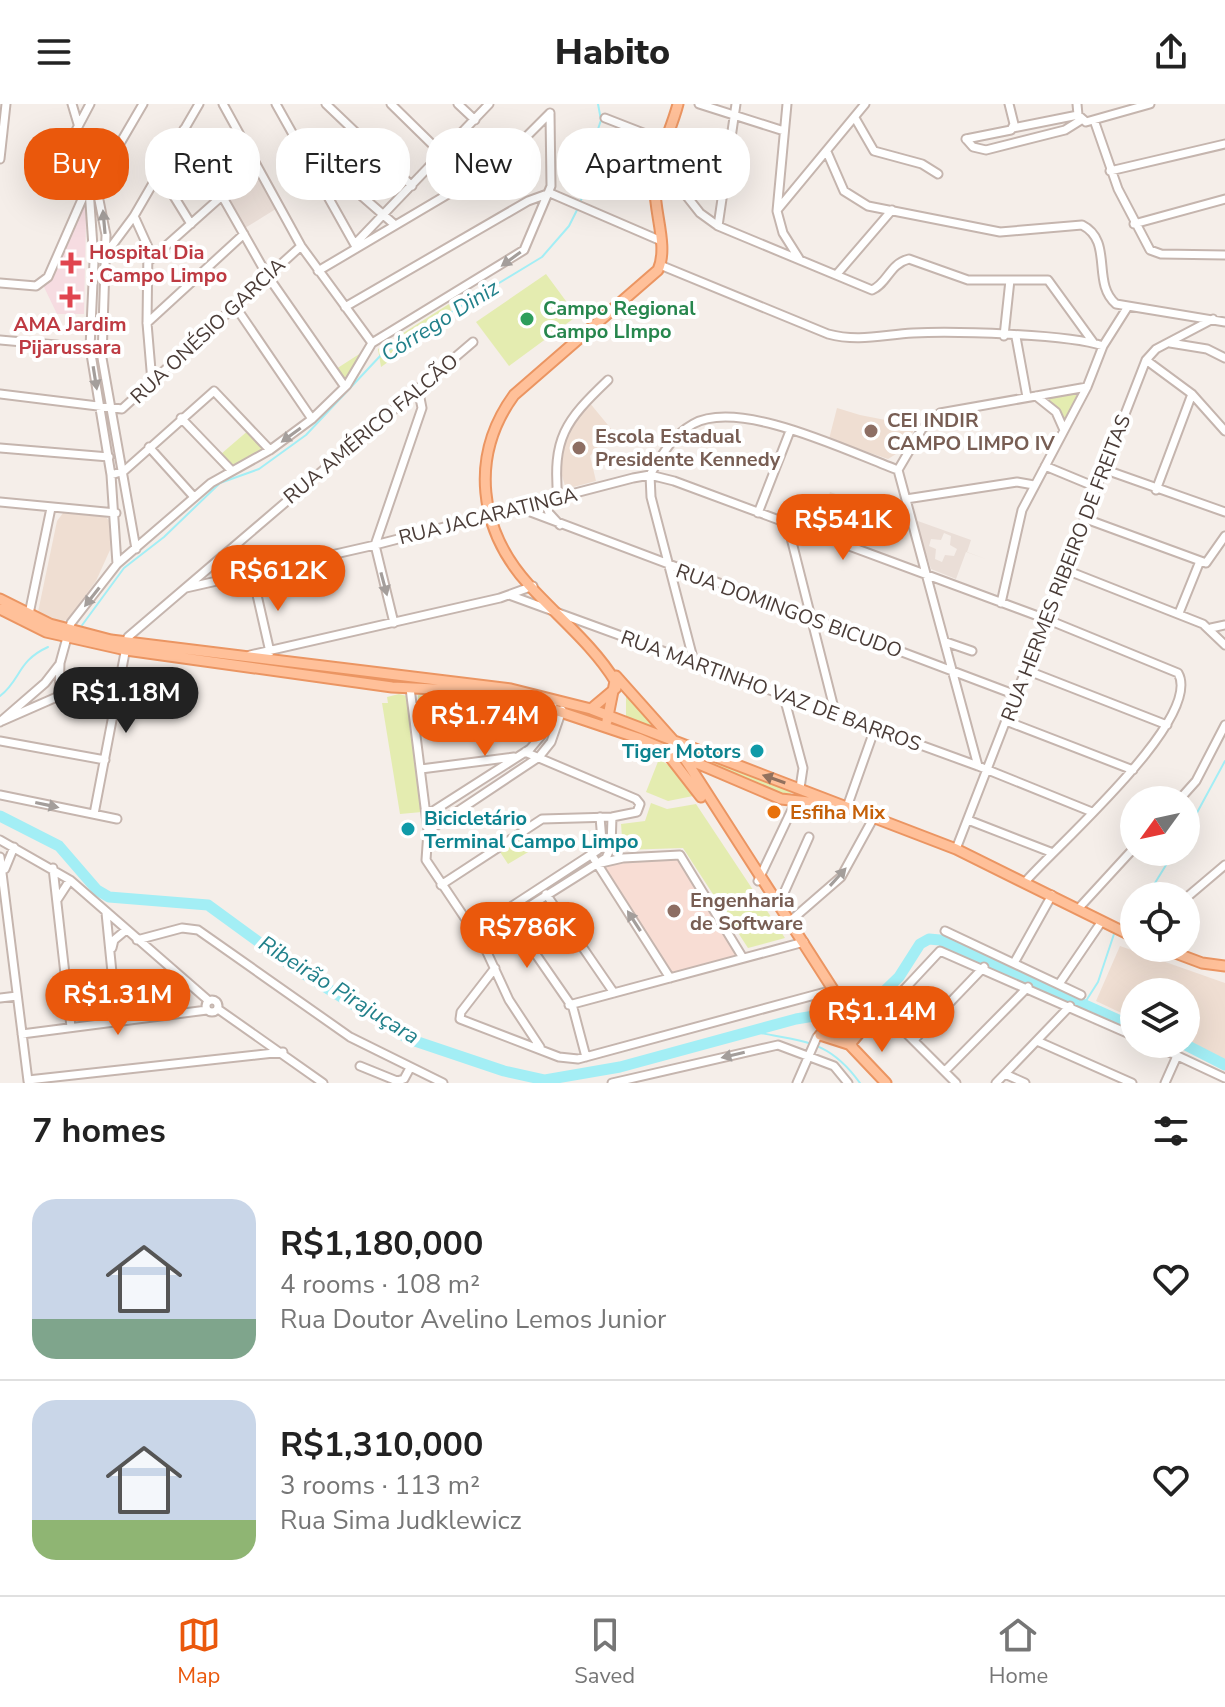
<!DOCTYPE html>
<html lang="en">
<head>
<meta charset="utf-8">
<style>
	body { margin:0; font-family:"Nunito Sans",sans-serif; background:#f6f6f6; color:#222; height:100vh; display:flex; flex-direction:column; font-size:30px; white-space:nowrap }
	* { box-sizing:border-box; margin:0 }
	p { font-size:26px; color:#767676 }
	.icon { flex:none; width:44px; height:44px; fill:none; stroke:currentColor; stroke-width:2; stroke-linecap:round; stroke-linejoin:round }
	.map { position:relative; height:979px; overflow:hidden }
	.side { display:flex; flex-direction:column; background:#fff; flex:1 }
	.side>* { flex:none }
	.banner { position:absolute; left:24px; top:24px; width:800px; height:72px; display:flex; gap:16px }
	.needle { width:52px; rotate:237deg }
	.tools { position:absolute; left:1120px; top:682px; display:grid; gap:16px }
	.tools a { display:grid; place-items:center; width:80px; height:80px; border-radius:50%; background:#fff; box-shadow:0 8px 32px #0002; font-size:40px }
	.price { position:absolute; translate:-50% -68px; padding:0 18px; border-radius:28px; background:#ea580c; color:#fff; font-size:26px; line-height:52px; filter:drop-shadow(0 2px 4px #0008) }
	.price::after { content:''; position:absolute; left:50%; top:48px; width:24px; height:18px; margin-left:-12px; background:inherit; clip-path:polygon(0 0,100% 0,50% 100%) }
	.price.current { background:#222; color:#fff }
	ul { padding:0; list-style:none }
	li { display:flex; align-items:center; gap:24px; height:200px; padding:0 32px }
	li+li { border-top:2px solid #e0e0e0 }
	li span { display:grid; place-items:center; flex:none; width:224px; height:160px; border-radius:24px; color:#555 }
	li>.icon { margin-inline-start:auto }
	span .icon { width:96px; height:96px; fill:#fffc; stroke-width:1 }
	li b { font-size:34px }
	h2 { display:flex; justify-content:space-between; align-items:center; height:96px; padding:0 32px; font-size:34px }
	.tag { padding:0 28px; border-radius:32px; background:#fff; box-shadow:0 8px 32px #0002; font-size:28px; line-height:72px }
	.tag.current { background:#ea580c; color:#fff }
	header { display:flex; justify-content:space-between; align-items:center; height:104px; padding:0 32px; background:#fff; font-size:36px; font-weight:800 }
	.dock { display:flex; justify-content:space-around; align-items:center; height:112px; border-top:2px solid #e0e0e0; background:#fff; font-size:22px; color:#767676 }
	.dock a { display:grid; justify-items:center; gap:4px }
	.dock .current { color:#ea580c }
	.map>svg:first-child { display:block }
	.residential { fill:#eaded7; fill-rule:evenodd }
	.commercial { fill:#f8ddd4 }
	.education { fill:#efded2 }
	.medical { fill:#f6dce1 }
	.green { fill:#e4ecb0 }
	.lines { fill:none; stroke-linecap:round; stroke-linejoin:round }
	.stream { stroke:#a3eef5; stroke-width:2 }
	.river { stroke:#a3eef5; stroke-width:11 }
	.minor-casing { stroke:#c5b5ae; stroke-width:11 }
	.major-casing { stroke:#eb9562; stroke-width:13 }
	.minor { stroke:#fff; stroke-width:7 }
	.major { stroke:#ffc099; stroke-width:9 }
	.oneway { fill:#a49e9b }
	.oneway2 { fill:#92715e }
	.health-dot { fill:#e0444e; stroke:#fff; stroke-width:3 }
	.leisure-dot { fill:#2e9e5b; stroke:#fff; stroke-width:3 }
	.education-dot { fill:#8d6e63; stroke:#fff; stroke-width:3 }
	.culture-dot { fill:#0f9aa8; stroke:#fff; stroke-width:3 }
	.food-dot { fill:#e8710a; stroke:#fff; stroke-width:3 }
	.labels { text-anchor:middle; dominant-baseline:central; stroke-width:8; stroke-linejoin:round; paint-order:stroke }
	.health-label { font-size:20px; font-weight:bold; fill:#be3a42; stroke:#fff; text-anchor:start }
	.leisure-label { font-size:20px; font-weight:bold; fill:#27864d; stroke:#fff; text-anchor:start }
	.street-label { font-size:20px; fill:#4a3c37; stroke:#fff }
	.education-label { font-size:20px; font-weight:bold; fill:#785e54; stroke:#fff; text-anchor:start }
	.culture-label { font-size:20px; font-weight:bold; fill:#0d838f; stroke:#fff; text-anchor:end }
	.food-label { font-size:20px; font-weight:bold; fill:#c56008; stroke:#fff; text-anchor:start }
	.water-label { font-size:22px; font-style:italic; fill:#21808a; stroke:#fff }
</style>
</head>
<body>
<header><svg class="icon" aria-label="menu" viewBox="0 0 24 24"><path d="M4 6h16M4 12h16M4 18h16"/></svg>Habito<svg class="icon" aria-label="share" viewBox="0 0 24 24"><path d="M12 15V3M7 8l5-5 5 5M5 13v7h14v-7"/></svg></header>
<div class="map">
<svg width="1225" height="979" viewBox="0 0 1225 979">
	<rect width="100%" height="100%" fill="#f5eee9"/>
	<path class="residential" d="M245,42L279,103L240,127L206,67Z
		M915,416L971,436L967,448L986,455L966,448L956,475L931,465ZM944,429L951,432L950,441L957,445L954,452L945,451L942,458L935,455L936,445L929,442L931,435L941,436Z"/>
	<path class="commercial" d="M680,747L743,854L670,874L597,760Z"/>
	<path class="education" d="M589,298L612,326L590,352L596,377L566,385L560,365L561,336Z
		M837,304L860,311L916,322L904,345L888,355L829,335Z
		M830,388L850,395L836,430L816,424Z
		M63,409L106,413L112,420L111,430L110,446L96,477L68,515L62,518L38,508L57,417Z
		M1120,842L1225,879V956L1186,935V888H1134V915L1096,897Z"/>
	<path class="medical" d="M79,100L85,101L86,114L84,210H57L44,183L51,175Z"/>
	<path class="green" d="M546,170L577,212L509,262L476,218Z
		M449,200L453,212L381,263L378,245Z
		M364,247L346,281L336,265Z
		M1080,290L1066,317L1047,293Z
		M250,325L268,347L231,364L221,350Z
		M399,590L407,592L422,708L400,710L382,599H388L387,593Z
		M418,591L513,601L473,606L418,598Z
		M626,592L655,622V624L626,613Z
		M700,651L791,685L790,694L702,654Z
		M659,655L676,666L693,692L668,697L646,688Z
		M651,699L667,705L696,700L785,834L748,844L683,744L623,746L621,720L645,717Z
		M526,732L535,744L508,760L500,748Z"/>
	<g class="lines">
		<path class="stream" d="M580,98L587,84V59L601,16L598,0
			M80,524L124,464L164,433L220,379L259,365L306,331L382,250L542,153L569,122L578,104
			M0,592C21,576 17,557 48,543
			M1186,729L1225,657
			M1147,792L1174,748
			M1118,822L1134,806
			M1084,900L1098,878L1115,827
			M755,928C805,938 829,936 860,979"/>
		<path class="river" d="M0,712L59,742L97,786L109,793L208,801L293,863L409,935L504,967L545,976L620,963L796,915L868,903L899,873L920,840L929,835L940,836L1134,923
			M1184,940L1225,961"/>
		<g class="minor-casing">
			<path id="minor" d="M72,0L78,20
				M223,0L301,142L372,239
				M276,0L355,141
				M326,0L412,82
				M391,0L442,50
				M458,0L475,16
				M699,0L784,27
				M787,0L777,107L783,129L800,156
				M1077,0L1078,11L1086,18L1150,0
				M605,14L664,37L685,90L700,109L718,122L872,186C888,179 889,160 909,155L968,176H1048L1093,238
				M855,14L874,47L922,60L938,70
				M1094,16L1118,85L1150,146L1161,150L1225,151
				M1013,24L1078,11
				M184,25L267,171L345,283
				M966,35L973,43L986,46L1065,26L1081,16
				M966,35L1011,26L1014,20L1009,0
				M301,39L395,121
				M827,48L844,87L868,102L1000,128L1082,121C1114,137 1091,179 1116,200L1225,218
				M0,55L6,0
				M594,59L655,85
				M1110,67L1225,40
				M159,68L191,120
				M88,75L63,51L90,0
				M96,78L88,75L86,82L94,84L143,0
				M96,81L106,131L102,254L136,445
				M89,85L94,157L90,244L111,371L117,460
				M550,89L659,136
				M778,105L865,0
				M134,112L148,143L147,219L152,278
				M1134,120L1225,95
				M718,122L736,0
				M355,140L489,0
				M105,151L134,112L199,0
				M149,157L222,92
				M660,161L828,230C858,238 882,231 913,229C953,227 1068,230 1103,242
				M318,167L499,60L550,9
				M837,170L892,106
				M0,179L36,182L48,173L87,84
				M235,202L312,315
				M345,203L528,97L550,89
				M147,219L244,130
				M1004,232L1010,176
				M1016,233L1027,293
				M0,236L101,245
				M1170,239L1207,245L1225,254
				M1146,256L1192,290L1225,327
				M0,290L122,305L301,142
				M1036,292L1056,308L1064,326
				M181,314L231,366
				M149,343L194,393
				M0,344L109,353
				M1045,362L1098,384
				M898,366L978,662
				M898,366L922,325L940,309L1087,283
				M1106,366L1225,408
				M111,371L124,367L214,287L270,346
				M650,371C661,352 673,331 693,320C740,294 849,348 898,366
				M650,371L651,393L694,558
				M1156,386L1192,290
				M558,395C552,334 565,317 608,276
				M906,395L1017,378L1034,381
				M545,397L549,409L560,421
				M0,398L116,409
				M520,404L1016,591
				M758,409L790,327
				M1086,415L1206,459L1225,432
				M793,423L791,434L836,612
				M1066,466L1203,520L1225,541
				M252,469L270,548
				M186,484L375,441L633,374L650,371L674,377L1046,515L1178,569C1204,614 1055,743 1026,777
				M509,491L978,662L1092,708
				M1001,499L1022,406L1087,283L1103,242L1127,204
				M1179,509L1200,457
				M29,510L51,404
				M394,519L375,441L422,304L418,284
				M1211,524L1225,521
				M946,538L972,547
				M250,551L500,494L533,482
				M1026,566L1167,621
				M410,584L428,727L426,756L485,844L509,896L540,943
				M59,592L60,559L71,519L117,460L211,379L270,346L312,315L347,281L372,239L524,146L551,82L550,9
				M59,592L116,604
				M784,593L803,664L800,684
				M413,602L471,612L541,601
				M2,617L59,592
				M1006,617L1133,666
				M0,618L45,579L59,561
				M0,637L105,656
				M421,665L514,653
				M0,691L117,715
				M1179,696L1196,677L1225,621
				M847,703L874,627
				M94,710L128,533L473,238
				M427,711L530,645L541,632L553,600
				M968,716L1053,749
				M428,727L539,653L551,638L562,606
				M0,736L70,776L209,897
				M956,745L1146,256L1156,245L1213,215
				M591,750L670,874
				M0,753L28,977
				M597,760L623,754L680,751L743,854
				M53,764L71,923
				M5,765L14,743
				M758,777L796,697
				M441,781L542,715L612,713L637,708L640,700L636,695L525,648
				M546,790L614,889
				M1186,794L1225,761
				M57,796L70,776
				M779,800L809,733
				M1078,805L1134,744
				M106,809L117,918
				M510,813L573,904L586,953
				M788,819L841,773L874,713
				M474,827L598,746L602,737L600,713
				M945,827L1081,891
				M479,834L606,754L611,743L612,713
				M137,836L182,824L198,826L350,933L443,979
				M112,844L114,836L126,826
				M1014,859L1052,791
				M495,864L461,908L460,915L559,953L578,955L833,886
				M1059,880L1102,817
				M0,894L17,892
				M206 902a6 6 0 1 1 12 0a6 6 0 1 1-12 0Z
				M569,901L804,838
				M218,905L323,979
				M884,907L956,979
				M22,930L207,906
				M914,936L984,863
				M1037,937L1132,979
				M1152,940L1225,974
				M360,962L397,977L404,975L410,964
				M945,967L1028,883
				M1005,970L1025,979
				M28,976L283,948
				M612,979L778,941L834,962L848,979
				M797,979L817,933L833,925L863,919L884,907L940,847L1134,932
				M996,979L1070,902
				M1165,979L1177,952"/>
		</g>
		<g class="major-casing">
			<path id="major" d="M0,495L50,520L111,536L511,585L591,605L956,745L1134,833
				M0,505L46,528L126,546L392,583L456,586L522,595L638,634L781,695L836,701
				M616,572L673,636
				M591,605L616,584
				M607,617L615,577C594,542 557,512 529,481C479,426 469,353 514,291L658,166C669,142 653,106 655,79C657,51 671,27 678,0
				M666,648L701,693
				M685,655L836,890L843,924L853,944
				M1162,844L1202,859L1225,862
				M820,931L848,940
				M851,939L870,916
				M849,940L886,979"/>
		</g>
		<use href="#minor" class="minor"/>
		<use href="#major" class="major"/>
	</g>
	<defs><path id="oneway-solid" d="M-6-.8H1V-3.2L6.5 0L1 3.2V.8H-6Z" transform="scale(2)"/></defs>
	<g class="oneway">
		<use href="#oneway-solid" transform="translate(104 118) rotate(-95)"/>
		<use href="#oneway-solid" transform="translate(511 155) rotate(144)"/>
		<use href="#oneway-solid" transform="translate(95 274) rotate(81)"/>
		<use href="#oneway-solid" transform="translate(291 331) rotate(144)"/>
		<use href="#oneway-solid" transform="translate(384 480) rotate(75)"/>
		<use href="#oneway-solid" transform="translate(92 493) rotate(128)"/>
		<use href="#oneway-solid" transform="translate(47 701) rotate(12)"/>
		<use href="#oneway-solid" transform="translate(838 773) rotate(-48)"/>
		<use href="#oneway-solid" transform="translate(634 817) rotate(-123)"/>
		<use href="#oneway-solid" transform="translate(733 951) rotate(167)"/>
	</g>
	<use class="oneway2" href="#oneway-solid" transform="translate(774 675) rotate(-161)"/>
	<g class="health-dot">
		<path d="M67 147h8v8h8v8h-8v8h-8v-8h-8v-8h8z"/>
		<path d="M66 181h8v8h8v8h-8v8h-8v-8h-8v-8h8z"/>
	</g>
	<circle class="leisure-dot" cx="527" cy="215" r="8"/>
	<g class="education-dot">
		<circle cx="871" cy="327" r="8"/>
		<circle cx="579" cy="344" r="8"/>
		<circle cx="674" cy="807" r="8"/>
	</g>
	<g class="culture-dot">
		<circle cx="757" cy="647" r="8"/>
		<circle cx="408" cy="725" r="8"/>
	</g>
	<circle class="food-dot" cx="774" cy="708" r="8"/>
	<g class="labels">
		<g class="health-label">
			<text x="89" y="148">Hospital Dia<tspan x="89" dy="23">: Campo Limpo</tspan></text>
			<text x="70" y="220" text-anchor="middle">AMA Jardim<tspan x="70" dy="23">Pijarussara</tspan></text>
		</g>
		<g class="leisure-label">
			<text x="543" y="204">Campo Regional<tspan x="543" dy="23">Campo LImpo</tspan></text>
		</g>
		<g class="street-label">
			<text transform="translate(208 227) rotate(-43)">RUA ONÉSIO GARCIA</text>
			<text transform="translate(371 325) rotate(-40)">RUA AMÉRICO FALCÃO</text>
			<text transform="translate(488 412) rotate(-14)">RUA JACARATINGA</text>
			<text transform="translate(1066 464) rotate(-69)">RUA HERMES RIBEIRO DE FREITAS</text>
			<text transform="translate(789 507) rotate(20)">RUA DOMINGOS BICUDO</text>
			<text transform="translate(771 587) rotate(20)">RUA MARTINHO VAZ DE BARROS</text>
		</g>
		<g class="education-label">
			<text x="887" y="316">CEI INDIR<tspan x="887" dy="23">CAMPO LIMPO IV</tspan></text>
			<text x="595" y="332">Escola Estadual<tspan x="595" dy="23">Presidente Kennedy</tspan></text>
			<text x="690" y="796">Engenharia<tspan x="690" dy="23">de Software</tspan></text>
		</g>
		<g class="culture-label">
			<text x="741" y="647">Tiger Motors</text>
			<text x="424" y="714" text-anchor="start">Bicicletário<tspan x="424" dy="23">Terminal Campo Limpo</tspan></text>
		</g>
		<g class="food-label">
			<text x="790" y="708">Esfiha Mix</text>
		</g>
		<g class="water-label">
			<text transform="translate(440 217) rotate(-32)">Córrego Diniz</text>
			<text transform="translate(339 886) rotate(32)">Ribeirão Pirajuçara</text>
		</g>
	</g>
</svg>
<div class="tools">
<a><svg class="needle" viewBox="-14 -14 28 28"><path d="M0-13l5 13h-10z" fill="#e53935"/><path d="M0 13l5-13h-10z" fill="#767676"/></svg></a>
<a><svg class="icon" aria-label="locate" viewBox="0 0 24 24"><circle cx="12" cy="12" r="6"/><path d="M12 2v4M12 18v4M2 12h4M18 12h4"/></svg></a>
<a><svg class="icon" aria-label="layers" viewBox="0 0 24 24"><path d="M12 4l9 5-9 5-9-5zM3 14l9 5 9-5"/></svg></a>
</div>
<b class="price" style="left:843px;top:458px">R$541K</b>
<b class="price" style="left:278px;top:509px">R$612K</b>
<b class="price current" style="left:126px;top:631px">R$1.18M</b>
<b class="price" style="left:485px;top:654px">R$1.74M</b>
<b class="price" style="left:527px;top:866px">R$786K</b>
<b class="price" style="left:118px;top:933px">R$1.31M</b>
<b class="price" style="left:882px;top:950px">R$1.14M</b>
<div class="banner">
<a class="tag current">Buy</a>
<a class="tag">Rent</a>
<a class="tag">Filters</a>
<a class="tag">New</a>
<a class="tag">Apartment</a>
</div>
</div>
<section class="side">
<h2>7 homes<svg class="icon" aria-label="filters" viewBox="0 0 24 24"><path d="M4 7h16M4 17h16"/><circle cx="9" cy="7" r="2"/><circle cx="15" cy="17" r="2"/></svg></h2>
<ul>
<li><span style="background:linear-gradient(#c9d6e8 75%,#7fa58c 0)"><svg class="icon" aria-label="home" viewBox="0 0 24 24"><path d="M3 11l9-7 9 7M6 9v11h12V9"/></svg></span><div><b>R$1,180,000</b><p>4 rooms · 108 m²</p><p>Rua Doutor Avelino Lemos Junior</p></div><svg class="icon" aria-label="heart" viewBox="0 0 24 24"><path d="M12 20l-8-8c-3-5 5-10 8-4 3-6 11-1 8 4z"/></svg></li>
<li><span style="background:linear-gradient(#c9d6e8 75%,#8fb573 0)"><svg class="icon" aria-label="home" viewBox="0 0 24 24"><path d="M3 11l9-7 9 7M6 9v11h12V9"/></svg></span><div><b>R$1,310,000</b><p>3 rooms · 113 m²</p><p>Rua Sima Judklewicz</p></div><svg class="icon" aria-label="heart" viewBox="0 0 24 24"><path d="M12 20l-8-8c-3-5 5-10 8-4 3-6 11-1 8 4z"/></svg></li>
</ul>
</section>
<nav class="dock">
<a class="current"><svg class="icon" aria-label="map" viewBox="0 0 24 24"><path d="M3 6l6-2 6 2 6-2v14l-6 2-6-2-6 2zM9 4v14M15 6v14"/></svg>Map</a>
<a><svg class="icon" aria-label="saved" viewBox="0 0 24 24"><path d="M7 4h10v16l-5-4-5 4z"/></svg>Saved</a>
<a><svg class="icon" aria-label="home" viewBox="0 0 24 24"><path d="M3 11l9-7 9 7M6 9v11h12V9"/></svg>Home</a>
</nav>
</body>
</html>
